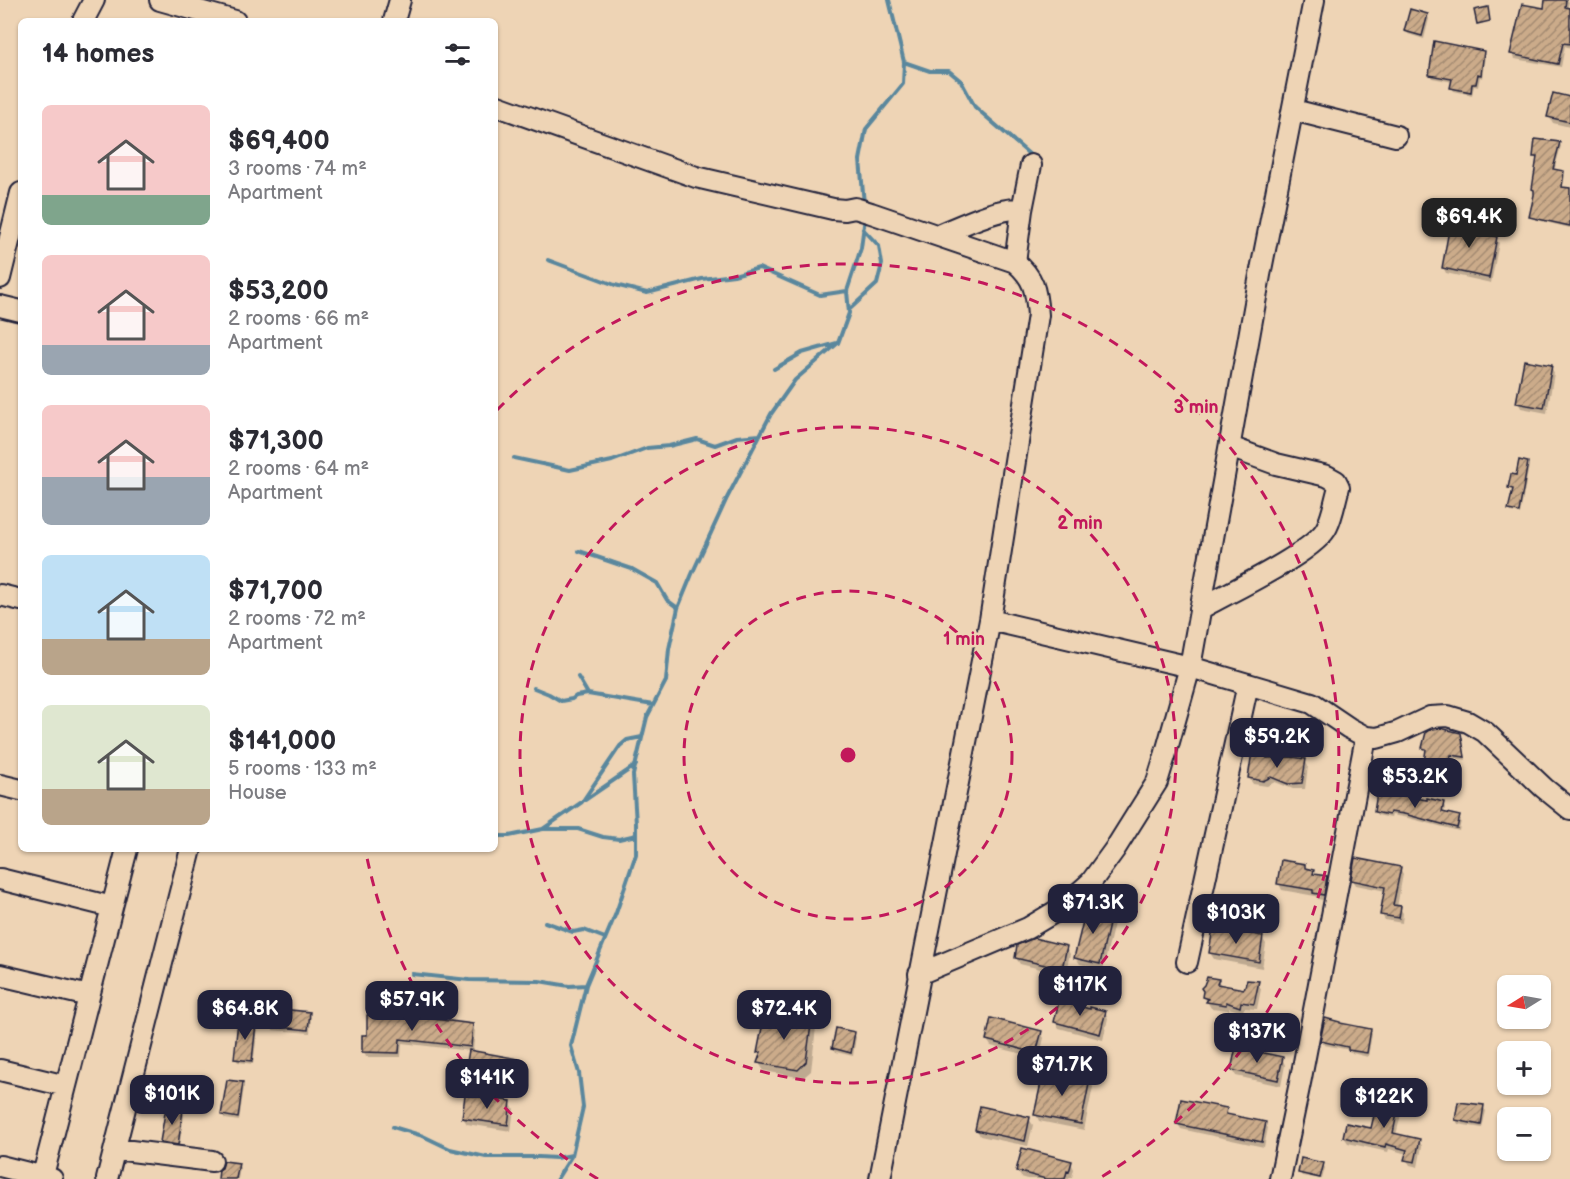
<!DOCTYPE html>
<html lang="en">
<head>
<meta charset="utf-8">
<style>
	body { margin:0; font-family:"Balsamiq Sans",sans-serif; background:#f7f7f7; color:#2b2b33; height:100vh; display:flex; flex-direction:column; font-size:22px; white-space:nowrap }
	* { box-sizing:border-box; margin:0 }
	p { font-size:20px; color:#7c7c81 }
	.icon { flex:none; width:33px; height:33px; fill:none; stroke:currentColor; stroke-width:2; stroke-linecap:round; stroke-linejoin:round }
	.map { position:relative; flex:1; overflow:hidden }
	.sheet { position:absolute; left:18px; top:18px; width:480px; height:834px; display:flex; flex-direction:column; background:#fff; border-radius:9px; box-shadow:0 2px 4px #0004 }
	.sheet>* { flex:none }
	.needle { width:39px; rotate:259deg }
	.fabs { position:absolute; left:1497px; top:975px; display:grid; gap:12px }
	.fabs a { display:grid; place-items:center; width:54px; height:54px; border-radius:9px; background:#fff; box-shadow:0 2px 4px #0004; font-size:30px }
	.price { position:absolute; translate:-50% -51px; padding:0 14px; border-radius:12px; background:#22223b; color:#fff; font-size:20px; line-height:39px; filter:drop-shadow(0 2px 3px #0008) }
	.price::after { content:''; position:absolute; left:50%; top:36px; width:18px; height:14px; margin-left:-9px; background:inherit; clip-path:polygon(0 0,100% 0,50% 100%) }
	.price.on { background:#222; color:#fff }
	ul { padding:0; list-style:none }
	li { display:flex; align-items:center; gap:18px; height:150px; padding:0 24px }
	li span { display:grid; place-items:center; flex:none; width:168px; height:120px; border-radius:9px; color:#555 }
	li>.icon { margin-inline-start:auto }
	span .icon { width:72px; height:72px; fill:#fffc; stroke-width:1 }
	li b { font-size:26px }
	h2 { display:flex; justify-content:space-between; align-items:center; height:72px; padding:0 24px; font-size:26px }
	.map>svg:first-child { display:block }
	.shadow { fill:#0003 }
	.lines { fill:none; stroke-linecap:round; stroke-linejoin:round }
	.stream { stroke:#5a879d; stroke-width:4 }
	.building { fill:url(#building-hatch); stroke:#22223b; stroke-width:1.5 }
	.minor-casing { stroke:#22223b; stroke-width:24 }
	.minor { stroke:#eed4b5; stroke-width:20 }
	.ring { fill:none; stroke:#c2185b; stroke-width:3; stroke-dasharray:10 8 }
	.centre { fill:#c2185b; stroke:#eed4b5; stroke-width:3 }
	.ring-label { font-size:18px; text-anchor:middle; font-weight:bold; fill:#c2185b; stroke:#eed4b5; stroke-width:5; stroke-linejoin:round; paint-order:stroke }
</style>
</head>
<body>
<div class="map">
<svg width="1570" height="1179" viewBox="0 0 1570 1179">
	<defs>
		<pattern id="building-hatch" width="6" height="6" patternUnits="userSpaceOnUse" patternTransform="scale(1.5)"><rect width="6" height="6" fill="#cbab8a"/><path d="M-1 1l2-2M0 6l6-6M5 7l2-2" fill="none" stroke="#a48b72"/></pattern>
	</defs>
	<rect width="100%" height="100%" fill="#eed4b5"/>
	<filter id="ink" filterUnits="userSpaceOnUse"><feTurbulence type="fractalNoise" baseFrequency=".0167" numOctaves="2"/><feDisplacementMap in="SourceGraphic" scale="12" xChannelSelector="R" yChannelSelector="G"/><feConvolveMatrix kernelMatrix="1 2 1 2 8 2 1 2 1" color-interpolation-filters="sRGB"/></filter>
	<g filter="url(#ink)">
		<path class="shadow" d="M1547,0H1567L1569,2L1567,9H1570V48L1565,46L1561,67L1515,59L1512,54L1545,9Z
			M1427,15L1429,19L1424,39L1408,34L1406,30Z
			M1483,52L1485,56L1482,78L1480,77L1478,87L1474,86L1472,95L1454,91L1452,88L1453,82L1432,78L1430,75Z
			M1570,98V127L1553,123L1549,116Z
			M1560,144L1561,146L1554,171L1563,173L1565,176L1562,190L1570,192V228L1533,219L1531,216L1535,192L1533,189L1538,160L1536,159L1534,157Z
			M1483,227L1486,232V236L1496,238L1499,243L1491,283L1446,273L1443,267Z
			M1551,366L1554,373L1547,413L1521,408L1518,402Z
			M1527,463L1529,466L1520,514L1511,512L1510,509L1514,491L1510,488Z
			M1460,735L1463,739L1466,760L1453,758L1448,777L1426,772L1424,769L1426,752L1423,748Z
			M1266,756L1268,759L1305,760L1308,766L1305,789H1293L1275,782L1267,786L1253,784L1249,778Z
			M1443,803L1445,807L1444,814L1459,817L1461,821L1459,831L1408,818L1392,815L1391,818L1377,815L1375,811Z
			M1304,866L1307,870L1313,871L1315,875L1326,877L1330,884L1327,901L1318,899L1315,896L1282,890L1279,884Z
			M1400,868L1403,874L1397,907L1400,908L1403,913L1402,923L1385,920L1382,915L1386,891L1356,885L1353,880Z
			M1111,913L1115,919L1103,970L1080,964L1076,958Z
			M1262,937L1266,944L1262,968L1214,959L1210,953Z
			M1066,948L1070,954L1065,975L1020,964L1016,958Z
			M1218,980L1221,986L1244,991L1258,983L1261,989L1257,1009L1244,1008L1243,1012L1229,1008V1010L1211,1008L1204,997Z
			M1105,1012L1108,1018L1103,1040L1059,1028L1055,1022Z
			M309,1014L311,1017L310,1033L273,1030L271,1026Z
			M811,1019L816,1027L811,1071L803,1078L764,1071L759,1063L761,1056L759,1053Z
			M255,1024L258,1028L253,1064L238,1062L235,1058Z
			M472,1026L475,1031L473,1052L517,1060L520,1066L517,1088L470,1080L466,1074L470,1051L402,1043L401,1057H366L364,1052V1037Z
			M1370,1031L1372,1034L1368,1057L1352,1053L1350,1050L1324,1045L1322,1041Z
			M1041,1032L1044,1038L1039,1058L991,1046L987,1040Z
			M854,1034L856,1037L853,1056L836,1052L834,1048Z
			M1282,1058L1285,1065L1281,1086L1236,1076L1233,1070Z
			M1090,1080L1093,1087L1084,1130L1039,1121L1036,1114Z
			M242,1083L244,1087L239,1121L225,1119L223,1115Z
			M1399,1101L1403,1106L1396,1135L1419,1140L1422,1146L1418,1167L1410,1165L1406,1159L1407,1154L1389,1149L1388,1152L1348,1143L1344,1137L1373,1130Z
			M510,1103L514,1109L511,1131L467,1124L463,1118Z
			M1483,1107L1486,1111L1482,1128L1458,1124L1456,1120Z
			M1226,1109L1229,1116L1265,1123L1268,1128L1264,1147L1181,1129L1178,1124Z
			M182,1112L184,1115L179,1148L164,1146L162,1142Z
			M1029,1119L1033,1125L1028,1146L980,1136L977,1130Z
			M1071,1163L1074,1169L1072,1177H1070L1069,1179H1028L1021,1177L1018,1171Z
			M238,1164L240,1168L238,1179H220Z
			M1323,1164L1325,1168L1322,1179L1302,1176L1300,1173Z"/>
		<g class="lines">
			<path class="stream" d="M904,62L930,71H949L961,81L975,107L1029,154
				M864,204L860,160L866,129L903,84L904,62L889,0
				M548,260L615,285L647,293L702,279L734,275L759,268L820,295L847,291
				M850,309L877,284L882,264L879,246L863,229
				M774,369L802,353L837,343
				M514,458L570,470L612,461L647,448L669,446L697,439L715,445L737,437L760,435
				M579,551L632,569L657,583L667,600L678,608
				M578,677L588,694L653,705
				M534,688L549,694L561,701L572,699L576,696L588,694
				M585,800L636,765
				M543,829L582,802L620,746L627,740L642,737
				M495,836H509L543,829H578L603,837L619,839L636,835
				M545,922L573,932L584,930L605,938
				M412,974L469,980L539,981L569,986L586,985
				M393,1127L423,1136L450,1149L486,1157H539L556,1158L572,1155
				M557,1179L572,1155L583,1107L579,1073L571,1046L586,985L616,913L636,854V824L633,775L647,717L666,681L669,649L678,608L692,574L727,498L771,414L795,380L838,343L849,313L847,291L861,248L865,217"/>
		</g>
		<path class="building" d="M1545,0H1566L1565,7L1570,8V44L1563,43L1558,64L1510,54L1522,4L1544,8Z
			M1488,7L1490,21L1477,24L1474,10Z
			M1410,9L1428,14L1422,36L1404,31Z
			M1434,41L1484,51L1481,75L1478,74L1476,84H1472L1471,92L1450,88L1452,79L1429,75Z
			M1553,93L1570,97V122L1547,117Z
			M1535,139L1560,142L1553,169L1564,171L1562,187L1570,188V226L1529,217L1534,195V190L1532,189L1537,157H1533Z
			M1451,219L1484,225L1483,233L1497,237L1489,278L1442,268Z
			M1524,360L1552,365L1544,408L1516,403Z
			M1519,460L1528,462L1519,512L1508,510L1513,489L1508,488L1511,474L1516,475Z
			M1440,728L1461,733L1465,757L1451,755L1446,774L1423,769L1426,749L1422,748L1426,732L1433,729Z
			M1252,752L1267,755V758L1293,757L1306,759L1302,783L1288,784L1271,777L1263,781L1248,778Z
			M1377,793L1394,796L1395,794L1427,800V798L1444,802L1442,812L1460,816L1457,828L1404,814L1390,812L1389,815L1374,812Z
			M1355,858L1401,867L1393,905L1401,906L1399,918L1380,915L1385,887L1351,880Z
			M1281,860L1305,864V868L1314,870L1313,874L1327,876L1324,895L1313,893V890L1277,884Z
			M1087,905L1112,911L1100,964L1074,958Z
			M1213,927L1263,936L1259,962L1209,953Z
			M1034,938L1067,946L1062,969L1015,958L1017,945Z
			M1207,977L1219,979L1217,984L1244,989L1247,980L1259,981L1254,1004L1241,1002L1240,1007L1226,1002V1005L1206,1002L1208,999L1202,997L1203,991L1201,988L1204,985Z
			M1059,1001L1090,1009V1007L1106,1011L1100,1034L1054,1022Z
			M271,1008L310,1012L308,1030L270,1026Z
			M765,1012L812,1017L806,1062L798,1070L757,1063L761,1052L757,1053Z
			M367,1015H404L473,1024L471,1047L400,1039L399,1053L362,1052V1035H367Z
			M991,1018L1042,1031L1036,1053L986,1040Z
			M1325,1018L1340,1022V1023L1371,1029L1367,1053L1348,1050V1047L1320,1041Z
			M238,1021L256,1023L252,1061L234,1059Z
			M836,1028L855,1032L851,1053L832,1048Z
			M1236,1047L1283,1057L1278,1080L1231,1070Z
			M469,1050L518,1059L514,1082L465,1074Z
			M1044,1069L1090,1079L1081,1124L1034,1115Z
			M227,1080L243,1082L238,1118L221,1115Z
			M1379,1094L1400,1099L1393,1133L1420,1139L1415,1162L1404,1160L1407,1150L1386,1144L1385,1147L1343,1137L1346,1123L1371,1128Z
			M465,1095L511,1101L508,1125L462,1118Z
			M1181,1099L1227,1108L1226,1114L1266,1122L1262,1142L1176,1124Z
			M1458,1102L1484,1105L1481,1125L1455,1120Z
			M980,1106L1030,1117L1025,1141L975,1130Z
			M166,1107L183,1110L178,1145L160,1142Z
			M1022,1148L1072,1161L1069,1172L1067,1171L1065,1179H1046L1016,1171Z
			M1301,1158L1324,1163L1320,1178L1298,1173Z
			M224,1161L239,1163L236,1179H218L219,1170L222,1168Z"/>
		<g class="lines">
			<g class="minor-casing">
				<path id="minor" d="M160,0L235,21
					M83,21L94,0
					M394,21L400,0
					M495,105L696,177L833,209L845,210L855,208L871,213L1015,262C1034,278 1036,290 1038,315L990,620L880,1179
					M1293,110L1396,136
					M1022,210L1031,165
					M938,235C958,227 1002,205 1022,210L1015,262
					M0,278L21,193
					M0,306L21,311
					M0,595L21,600
					M1200,609C1227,593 1316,552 1327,527C1333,515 1335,500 1339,487L1336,481L1327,476L1276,464L1230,447
					M990,620L1190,667L1312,703L1349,728L1366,737L1377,738L1398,732L1430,717L1448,716L1468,722L1485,732L1544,788L1570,809
					M0,785L21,790
					M0,879L112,907
					M1187,962L1248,684
					M919,974L1028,928L1063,907L1091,882L1115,849L1157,782L1165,756L1190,667L1260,275L1314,0
					M0,975L89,996
					M0,1070L66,1086
					M115,1149L212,1161
					M0,1166L52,1179
					M42,1179L127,849
					M107,1179L191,849
					M1280,1179L1301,1078L1366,737"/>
			</g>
			<use href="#minor" class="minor"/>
		</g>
	</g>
	<g class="ring">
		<circle cx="848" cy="755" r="164"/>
		<circle cx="848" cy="755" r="328"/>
		<path d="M598 1179A492 492 0 0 1 366 853M497 410A492 492 0 1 1 1098 1179"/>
	</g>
	<circle cx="848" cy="755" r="9" class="centre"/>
	<g class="ring-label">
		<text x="1196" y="413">3 min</text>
		<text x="1080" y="529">2 min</text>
		<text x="964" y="645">1 min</text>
	</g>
</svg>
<div class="fabs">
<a><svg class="needle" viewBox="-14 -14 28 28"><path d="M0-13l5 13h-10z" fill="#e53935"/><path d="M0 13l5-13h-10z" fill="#7c7c81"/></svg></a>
<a>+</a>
<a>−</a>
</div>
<b class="price on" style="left:1469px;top:249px">$69.4K</b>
<b class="price" style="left:1277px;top:769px">$59.2K</b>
<b class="price" style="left:1415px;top:809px">$53.2K</b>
<b class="price" style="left:1093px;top:935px">$71.3K</b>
<b class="price" style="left:1236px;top:945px">$103K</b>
<b class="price" style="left:1080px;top:1017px">$117K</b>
<b class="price" style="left:412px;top:1032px">$57.9K</b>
<b class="price" style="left:245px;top:1041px">$64.8K</b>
<b class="price" style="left:784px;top:1041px">$72.4K</b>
<b class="price" style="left:1257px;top:1064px">$137K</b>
<b class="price" style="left:1062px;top:1097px">$71.7K</b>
<b class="price" style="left:487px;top:1110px">$141K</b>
<b class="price" style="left:172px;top:1126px">$101K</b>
<b class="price" style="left:1384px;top:1129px">$122K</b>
<section class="sheet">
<h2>14 homes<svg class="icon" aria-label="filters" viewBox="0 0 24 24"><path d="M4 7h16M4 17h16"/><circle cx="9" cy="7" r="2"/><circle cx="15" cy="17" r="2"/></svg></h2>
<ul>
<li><span style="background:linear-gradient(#f6c9c9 75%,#7fa58c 0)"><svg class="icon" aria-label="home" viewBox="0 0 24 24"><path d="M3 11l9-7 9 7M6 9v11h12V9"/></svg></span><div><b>$69,400</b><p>3 rooms · 74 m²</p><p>Apartment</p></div></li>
<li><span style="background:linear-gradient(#f6c9c9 75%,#9aa5b1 0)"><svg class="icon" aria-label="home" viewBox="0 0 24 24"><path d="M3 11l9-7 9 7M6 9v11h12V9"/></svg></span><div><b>$53,200</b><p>2 rooms · 66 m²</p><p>Apartment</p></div></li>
<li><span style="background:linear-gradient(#f6c9c9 60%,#9aa5b1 0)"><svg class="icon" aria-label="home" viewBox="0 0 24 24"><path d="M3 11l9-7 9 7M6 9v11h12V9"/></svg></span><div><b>$71,300</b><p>2 rooms · 64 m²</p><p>Apartment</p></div></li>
<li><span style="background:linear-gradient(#bfe0f5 70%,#b9a48a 0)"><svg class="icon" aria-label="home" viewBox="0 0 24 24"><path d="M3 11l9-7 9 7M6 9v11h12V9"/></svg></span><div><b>$71,700</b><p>2 rooms · 72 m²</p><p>Apartment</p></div></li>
<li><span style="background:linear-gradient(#dfe7d0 70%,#b9a48a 0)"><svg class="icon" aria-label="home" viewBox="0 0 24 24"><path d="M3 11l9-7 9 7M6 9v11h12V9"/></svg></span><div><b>$141,000</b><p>5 rooms · 133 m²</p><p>House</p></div></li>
</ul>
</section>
</div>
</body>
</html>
